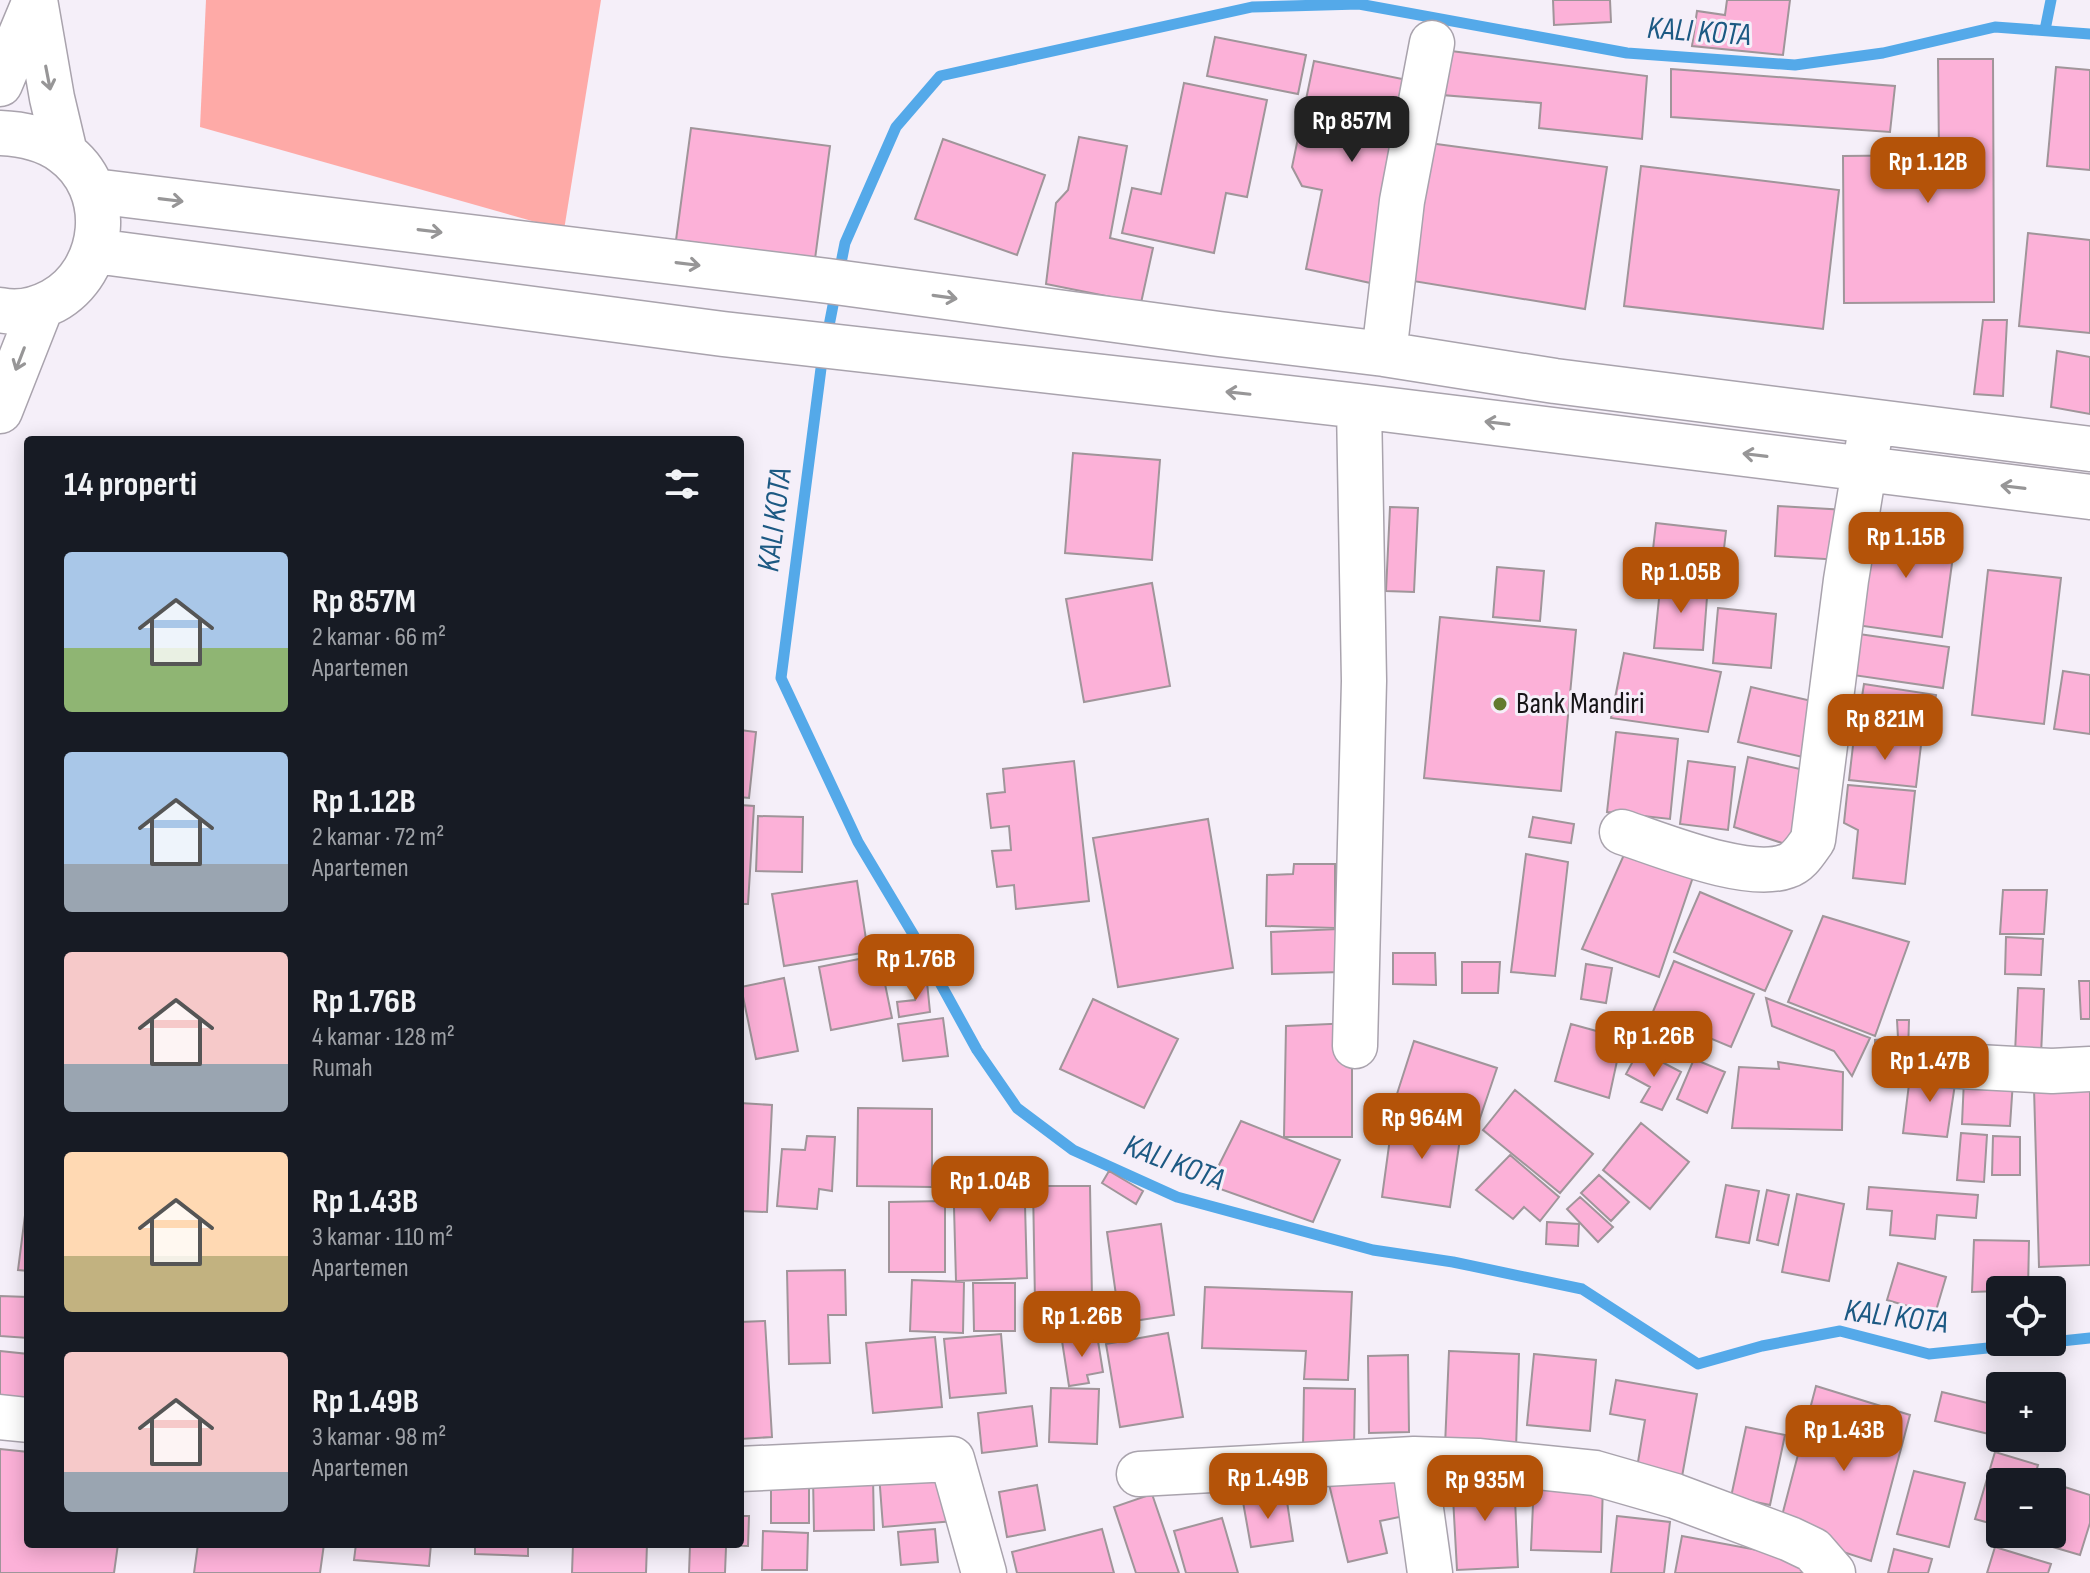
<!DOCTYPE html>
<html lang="id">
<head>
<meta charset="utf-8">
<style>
	body { margin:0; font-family:"Sofia Sans Condensed",sans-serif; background:#242831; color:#f1f3f6; height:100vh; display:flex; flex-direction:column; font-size:30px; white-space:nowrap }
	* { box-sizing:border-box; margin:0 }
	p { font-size:26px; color:#9ea1a6 }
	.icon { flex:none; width:44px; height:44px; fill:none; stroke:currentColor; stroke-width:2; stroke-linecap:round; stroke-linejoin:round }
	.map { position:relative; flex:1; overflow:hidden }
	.panel { position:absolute; left:24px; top:436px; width:720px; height:1112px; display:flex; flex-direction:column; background:#171b24; border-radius:8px; box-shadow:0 4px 20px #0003 }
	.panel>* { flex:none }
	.buttons { position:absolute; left:1986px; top:1276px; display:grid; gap:16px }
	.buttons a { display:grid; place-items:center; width:80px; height:80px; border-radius:8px; background:#171b24; box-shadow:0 4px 20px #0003; font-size:40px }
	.price { position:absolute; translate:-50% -68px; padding:0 18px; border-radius:16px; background:#b45309; color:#fff; font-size:26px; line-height:52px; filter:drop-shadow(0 2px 4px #0008) }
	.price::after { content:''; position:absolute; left:50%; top:48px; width:24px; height:18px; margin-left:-12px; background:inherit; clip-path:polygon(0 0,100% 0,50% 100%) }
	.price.active { background:#222; color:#fff }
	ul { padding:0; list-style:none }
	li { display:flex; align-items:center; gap:24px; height:200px; padding:0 40px }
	li span { display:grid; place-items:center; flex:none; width:224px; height:160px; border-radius:8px; color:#555 }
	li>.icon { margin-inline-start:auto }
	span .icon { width:96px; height:96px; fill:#fffc; stroke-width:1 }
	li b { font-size:34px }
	h2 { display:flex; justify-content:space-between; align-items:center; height:96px; padding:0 40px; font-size:34px }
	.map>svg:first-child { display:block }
	.green { fill:#feaaa7 }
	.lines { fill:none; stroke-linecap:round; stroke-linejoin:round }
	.stream { stroke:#54a9e9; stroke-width:11 }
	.building { fill:#fcb1d8; stroke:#a0959a; stroke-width:2 }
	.minor-casing { stroke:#a9a3ad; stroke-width:47 }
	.minor { stroke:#fff; stroke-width:44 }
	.oneway { stroke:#979697 }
	.poi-dot { fill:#627b2e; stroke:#f5eff9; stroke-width:3 }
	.labels { text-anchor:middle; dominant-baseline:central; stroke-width:6; stroke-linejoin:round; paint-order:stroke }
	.poi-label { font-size:30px; fill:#171518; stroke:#f5eff9; text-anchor:start }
	.water-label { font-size:32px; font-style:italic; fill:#1c5983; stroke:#f5eff9 }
</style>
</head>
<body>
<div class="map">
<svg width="2090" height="1573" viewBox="0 0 2090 1573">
	<rect width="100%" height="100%" fill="#f5eff9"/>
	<path class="green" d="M206,0H601L564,230L200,127Z"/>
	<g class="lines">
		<path class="stream" d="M2045,30L2051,0
			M839,273L845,243L896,127L940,76L1252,7L1359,4L1627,53L1795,65L1883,53L1995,27L2090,34
			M827,336L836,290
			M823,353L781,678L858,842L916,939L977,1050L1017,1108L1073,1150L1177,1197L1373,1250L1453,1262L1582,1289L1698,1364L1762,1346L1840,1331L1929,1354L2047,1342
			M2052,1342L2090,1338"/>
	</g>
	<path class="building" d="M1553,0H1610L1611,22L1554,25Z
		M1727,0H1790L1783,55L1692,46L1697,11L1725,15Z
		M1215,37L1306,55L1298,94L1207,76Z
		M1451,51L1647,76L1642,139L1539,128L1541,103L1442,95Z
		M1938,59H1993L1994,302L1844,303L1843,156L1939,155Z
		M1314,61L1417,82L1375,284L1306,269L1322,190L1302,186L1292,167Z
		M2056,67L2090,70V170L2047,166Z
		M1671,69L1895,86L1890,132L1671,117Z
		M1184,83L1267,100L1247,197L1226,193L1214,253L1122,233L1132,188L1161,194Z
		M691,128L830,146L815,259L676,240Z
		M1079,137L1127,146L1110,238L1153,248L1141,303L1046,284L1056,203L1068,190Z
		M943,139L1045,175L1017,255L915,219Z
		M1429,143L1607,167L1585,309L1413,281Z
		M1641,166L1839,190L1823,329L1624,306Z
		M2028,233L2090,240V333L2019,326Z
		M1983,320H2007L2003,396L1974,394Z
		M2057,351L2090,357V414L2051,407Z
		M1073,453L1160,460L1152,560L1065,553Z
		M1778,506L1846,510L1842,560L1775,556Z
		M1390,507L1418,508L1414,592L1386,591Z
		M1656,523L1726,531L1721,575L1651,567Z
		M1870,523L1956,534L1942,637L1856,625Z
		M1497,567L1544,571L1540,621L1493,617Z
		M1988,570L2061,578L2044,724L1972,715Z
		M1661,579L1708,584L1703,650L1654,648Z
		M1152,583L1170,686L1084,702L1066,599Z
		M1718,608L1776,614L1771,668L1713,663Z
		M1440,617L1576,630L1561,791L1424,778Z
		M1859,634L1949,647L1943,688L1853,675Z
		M1624,653L1721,672L1708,732L1611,718Z
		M2063,671L2090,675V734L2054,729Z
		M1864,684L1936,695L1931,724L1901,720L1899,735L1857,728Z
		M1751,687L1816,702L1803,757L1738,742Z
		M740,730L756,732L749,798L740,797Z
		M1616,732L1678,739L1670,819L1607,812Z
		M1854,737L1921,745L1916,787L1849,780Z
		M1748,757L1813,772L1794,847L1734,827Z
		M1074,761L1089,901L1016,909L1014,885L997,887L992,851L1011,850L1009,826L991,828L987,794L1005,792L1003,769Z
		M1688,761L1735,767L1728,830L1680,824Z
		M1848,785L1915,791L1905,884L1853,878L1858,830L1844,823Z
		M740,805L754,806L748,904H740Z
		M758,816L803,817L802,872L756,871Z
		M1533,817L1574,824L1571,843L1529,837Z
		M1208,819L1233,968L1118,987L1093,838Z
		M1627,848L1693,877L1659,977L1582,949Z
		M1526,854L1568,862L1555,976L1511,972Z
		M1294,864H1335V928L1266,926L1267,875L1293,874Z
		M857,881L868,952L784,966L772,894Z
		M2003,890H2047L2044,934H2000Z
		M1700,892L1792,931L1765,991L1674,952Z
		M1823,916L1909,942L1875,1036L1788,1002Z
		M1339,929L1341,972L1272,974L1271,932Z
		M2006,937L2043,939L2041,975L2005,974Z
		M1393,953H1435L1436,985L1393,984Z
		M879,955L892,1018L831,1030L819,967Z
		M1674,961L1754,994L1731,1047L1652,1014Z
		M1462,962H1500L1498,993H1462Z
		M1586,964L1612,968L1606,1003L1581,999Z
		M784,978L798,1051L756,1059L741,987Z
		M2079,981H2090V1019H2081Z
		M927,982L930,1012L899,1017L897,1002L915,1000L914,984Z
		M2018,988L2044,989L2041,1055L2015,1053Z
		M1766,998L1870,1038L1852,1076L1834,1051L1772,1026Z
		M1093,999L1178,1039L1144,1108L1060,1069Z
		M943,1018L948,1056L903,1061L898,1024Z
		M1897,1020H1909L1908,1054L1875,1053V1040L1898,1038Z
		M1352,1023V1137H1284L1286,1026Z
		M1571,1024L1622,1038L1609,1098L1555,1081Z
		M1414,1041L1497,1068L1478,1124L1396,1097Z
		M1639,1050L1681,1072L1662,1110L1641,1102L1650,1087L1626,1074Z
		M1694,1059L1725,1072L1707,1113L1677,1099Z
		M1778,1062L1843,1072L1842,1130L1732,1128L1739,1067L1779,1069Z
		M1957,1071L1947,1137L1903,1133L1910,1076Z
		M1964,1079L2013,1081L2010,1126L1962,1124Z
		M2090,1087V1265L2039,1267L2034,1088Z
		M1515,1090L1593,1154L1560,1193L1483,1130Z
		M740,1103L772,1105L767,1212L740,1211Z
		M858,1108L932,1109V1187L857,1186Z
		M1393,1116L1462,1125L1450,1207L1382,1197Z
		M1241,1121L1340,1160L1313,1222L1209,1185Z
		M1641,1123L1689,1162L1650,1209L1603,1170Z
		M1961,1133L1987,1135L1984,1182L1957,1180Z
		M807,1136L835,1137L832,1191L819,1189L817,1209L777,1206L782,1149L805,1150Z
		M1993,1136L2020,1137V1175H1992Z
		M1510,1155L1559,1197L1540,1221L1524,1207L1513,1219L1476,1190Z
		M1024,1168L1027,1278L956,1281L953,1170Z
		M1109,1171L1143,1191L1136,1204L1102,1183Z
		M1599,1175L1629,1202L1611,1221L1581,1193Z
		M1726,1185L1759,1191L1749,1243L1716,1237Z
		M1033,1186H1090L1092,1299L1035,1302Z
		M1869,1187L1978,1195L1976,1218L1937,1215L1935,1239L1890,1235L1892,1211L1867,1209Z
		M1767,1190L1789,1195L1778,1245L1757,1240Z
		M28,1192V1271L18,1270Z
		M1797,1194L1844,1204L1829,1281L1782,1272Z
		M1580,1197L1613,1227L1598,1242L1567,1209Z
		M945,1201V1272H889V1202Z
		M1547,1222L1579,1224L1578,1246L1546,1244Z
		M1161,1224L1174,1315L1120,1323L1107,1232Z
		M1974,1240L2029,1241L2028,1290L1972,1292Z
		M1898,1263L1946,1277L1935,1314L1887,1300Z
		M845,1270L846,1315H828L830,1363L789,1364L787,1271Z
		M912,1280L964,1282L963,1333L910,1331Z
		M973,1283H1015V1331H974Z
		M1205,1287L1352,1292L1348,1380L1304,1379L1306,1351L1202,1348Z
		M0,1296L28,1297V1338L0,1336Z
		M765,1321L772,1437L740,1439V1322Z
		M1168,1333L1183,1417L1120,1427L1106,1344Z
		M1001,1334L1006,1393L950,1398L944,1339Z
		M1097,1335L1103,1372L1087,1375L1089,1383L1069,1386L1062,1341Z
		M935,1337L942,1407L873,1413L866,1343Z
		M0,1351L28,1354V1411L0,1407Z
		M1449,1351L1519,1354L1516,1449L1445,1446Z
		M1534,1354L1596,1360L1590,1431L1527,1425Z
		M1408,1355L1409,1432L1369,1433L1368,1356Z
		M1616,1380L1697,1394L1681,1482L1636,1474L1645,1420L1610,1414Z
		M1816,1386L1910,1415L1871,1561L1778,1531Z
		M1051,1388L1099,1389L1097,1444L1049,1442Z
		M1304,1388L1355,1389L1354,1448L1303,1447Z
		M1942,1392L2000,1406L1997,1436L1935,1421Z
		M1032,1406L1037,1446L982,1453L978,1413Z
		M1746,1427L1785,1435L1770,1505L1731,1497Z
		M0,1449L28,1452V1544H118L114,1573H0Z
		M1995,1452L2038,1465L2033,1482H2000V1526L1975,1519Z
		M1398,1467L1409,1515L1380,1521L1387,1553L1348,1562L1329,1484Z
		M950,1469L954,1521L883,1527L879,1474Z
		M1914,1471L1965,1483L1949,1547L1897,1534Z
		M1514,1476L1518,1567L1457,1570L1452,1479Z
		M813,1477H873L874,1530L814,1531Z
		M1534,1481L1603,1484L1601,1552L1531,1550Z
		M771,1482H809V1523H771Z
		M2052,1483L2090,1495V1523L2080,1555L2029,1540L2031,1534H2052Z
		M1037,1485L1045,1530L1007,1537L999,1492Z
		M1152,1494L1179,1573H1136L1114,1507Z
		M1286,1495L1293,1541L1251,1547L1243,1502Z
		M740,1516H749L748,1546L723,1545L740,1544Z
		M1617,1516L1670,1522L1664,1573H1611Z
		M1222,1518L1238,1573H1186L1174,1531Z
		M935,1529L938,1562L901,1565L898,1532Z
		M1102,1529L1114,1573H1017L1012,1552Z
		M763,1531L808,1533L807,1570H762Z
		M1682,1536L1806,1559L1803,1573H1675Z
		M198,1544H324L320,1573H194Z
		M356,1544H431L429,1566L354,1560Z
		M475,1544H528V1556L475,1554Z
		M573,1544H647L646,1573H572Z
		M690,1546L726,1547L725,1573H689Z
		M1995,1547L2051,1564L2048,1573H1987Z
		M1894,1549L1932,1559L1928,1573H1888Z"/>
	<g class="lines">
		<g class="minor-casing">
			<path id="minor" d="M35,0L52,98L65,153
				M0,84L34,3
				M0,133C23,134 44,138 63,152C115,189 107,271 53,301C36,310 18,314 0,310
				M94,191L828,281L1219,334L1384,354L1555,381L2090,449
				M95,251L723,334L1359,406L2090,497
				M1384,354L1402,201L1432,43
				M0,411L41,307
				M1622,832C1662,845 1748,881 1787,866C1799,862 1805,851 1813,840L1846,580L1869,440
				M1355,1046L1364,681L1359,406
				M1904,1063L2052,1071L2090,1069
				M0,1417L28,1420
				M1414,1459L1430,1573
				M740,1469L952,1459L984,1573
				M1139,1474L1414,1459L1478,1461L1595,1473L1675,1496L1790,1539L1813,1550L1833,1573"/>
		</g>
		<use href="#minor" class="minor"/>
	</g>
	<defs><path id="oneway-shaft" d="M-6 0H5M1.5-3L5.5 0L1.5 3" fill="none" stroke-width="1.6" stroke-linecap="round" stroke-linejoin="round" transform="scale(2)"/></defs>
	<g class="oneway">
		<use href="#oneway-shaft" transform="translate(48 78) rotate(79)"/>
		<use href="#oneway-shaft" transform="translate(171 200) rotate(7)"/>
		<use href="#oneway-shaft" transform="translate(430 231) rotate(7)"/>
		<use href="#oneway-shaft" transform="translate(688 264) rotate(7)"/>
		<use href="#oneway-shaft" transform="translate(945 297) rotate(8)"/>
		<use href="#oneway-shaft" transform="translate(20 359) rotate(111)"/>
		<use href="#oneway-shaft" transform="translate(1238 393) rotate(-174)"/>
		<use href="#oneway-shaft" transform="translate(1497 423) rotate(-173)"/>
		<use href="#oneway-shaft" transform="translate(1755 455) rotate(-173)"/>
		<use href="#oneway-shaft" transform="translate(2013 487) rotate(-173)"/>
	</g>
	<circle class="poi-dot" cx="1500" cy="704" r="8"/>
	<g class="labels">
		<g class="poi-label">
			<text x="1516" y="704">Bank Mandiri</text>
		</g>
		<g class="water-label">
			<text transform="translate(1699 32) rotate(4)">KALI KOTA</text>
			<text transform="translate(775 520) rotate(-83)">KALI KOTA</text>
			<text transform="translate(1174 1163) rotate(21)">KALI KOTA</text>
			<text transform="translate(1896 1317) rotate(7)">KALI KOTA</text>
		</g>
	</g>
</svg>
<div class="buttons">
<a><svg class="icon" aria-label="locate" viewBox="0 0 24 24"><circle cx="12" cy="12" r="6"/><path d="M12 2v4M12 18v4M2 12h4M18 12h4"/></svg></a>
<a>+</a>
<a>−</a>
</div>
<b class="price active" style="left:1352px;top:164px">Rp 857M</b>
<b class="price" style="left:1928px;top:205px">Rp 1.12B</b>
<b class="price" style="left:1906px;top:580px">Rp 1.15B</b>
<b class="price" style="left:1681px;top:615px">Rp 1.05B</b>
<b class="price" style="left:1885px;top:762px">Rp 821M</b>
<b class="price" style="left:916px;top:1002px">Rp 1.76B</b>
<b class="price" style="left:1654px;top:1079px">Rp 1.26B</b>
<b class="price" style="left:1930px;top:1104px">Rp 1.47B</b>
<b class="price" style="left:1422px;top:1161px">Rp 964M</b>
<b class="price" style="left:990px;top:1224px">Rp 1.04B</b>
<b class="price" style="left:1082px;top:1359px">Rp 1.26B</b>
<b class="price" style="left:1844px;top:1473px">Rp 1.43B</b>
<b class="price" style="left:1268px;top:1521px">Rp 1.49B</b>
<b class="price" style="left:1485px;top:1523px">Rp 935M</b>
<section class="panel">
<h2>14 properti<svg class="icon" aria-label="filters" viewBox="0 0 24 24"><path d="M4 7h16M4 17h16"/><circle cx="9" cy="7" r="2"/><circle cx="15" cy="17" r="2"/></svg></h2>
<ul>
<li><span style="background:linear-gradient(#a9c7e8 60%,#8fb573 0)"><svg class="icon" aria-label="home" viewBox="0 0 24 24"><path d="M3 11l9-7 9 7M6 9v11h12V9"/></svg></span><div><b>Rp 857M</b><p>2 kamar · 66 m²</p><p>Apartemen</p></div></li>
<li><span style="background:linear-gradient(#a9c7e8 70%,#9aa5b1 0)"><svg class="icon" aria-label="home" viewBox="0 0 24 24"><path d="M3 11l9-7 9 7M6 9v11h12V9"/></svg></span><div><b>Rp 1.12B</b><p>2 kamar · 72 m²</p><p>Apartemen</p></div></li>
<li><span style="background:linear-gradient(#f6c9c9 70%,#9aa5b1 0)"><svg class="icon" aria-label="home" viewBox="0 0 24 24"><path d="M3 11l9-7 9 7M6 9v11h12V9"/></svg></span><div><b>Rp 1.76B</b><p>4 kamar · 128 m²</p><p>Rumah</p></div></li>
<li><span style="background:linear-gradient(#ffd9b3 65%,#c2b280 0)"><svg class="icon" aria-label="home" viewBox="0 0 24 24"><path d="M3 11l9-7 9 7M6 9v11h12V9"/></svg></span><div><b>Rp 1.43B</b><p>3 kamar · 110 m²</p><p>Apartemen</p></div></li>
<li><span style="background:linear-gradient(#f6c9c9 75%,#9aa5b1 0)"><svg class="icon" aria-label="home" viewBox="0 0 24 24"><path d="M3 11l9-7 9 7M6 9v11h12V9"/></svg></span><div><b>Rp 1.49B</b><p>3 kamar · 98 m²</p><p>Apartemen</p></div></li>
</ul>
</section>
</div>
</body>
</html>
